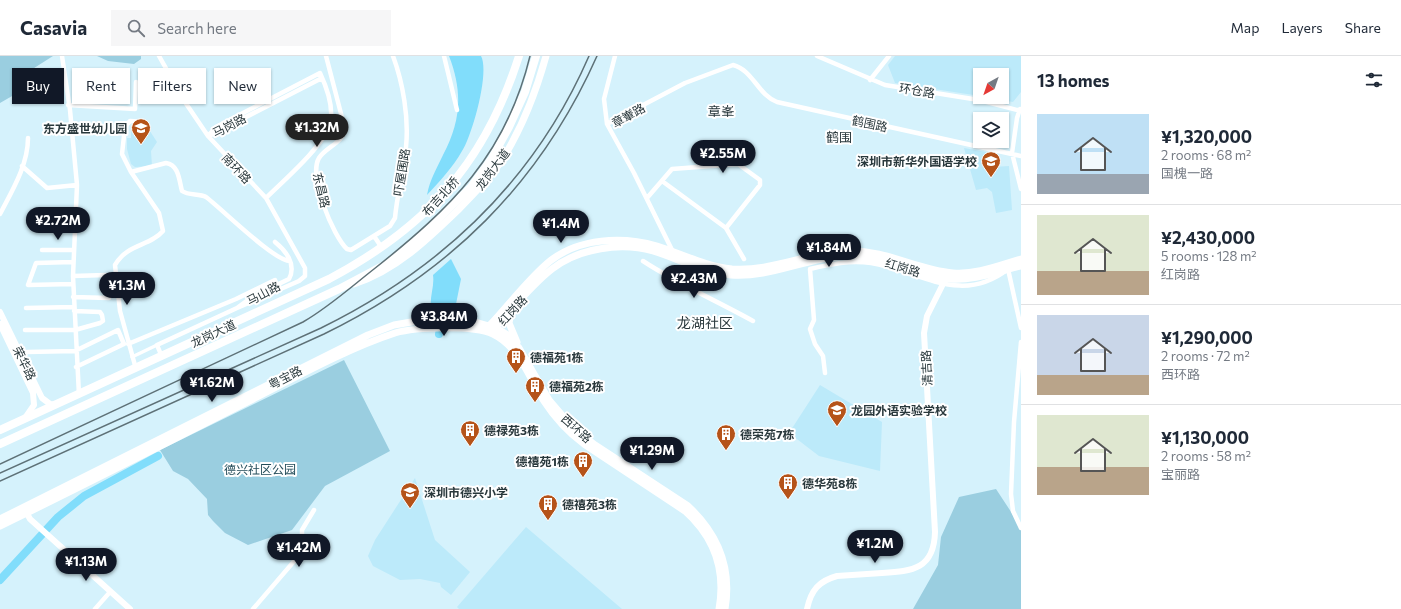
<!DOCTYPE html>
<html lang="en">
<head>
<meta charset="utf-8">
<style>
	body { margin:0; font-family:Commissioner,"Noto Sans SC",sans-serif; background:#f6f6f7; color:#1f2937; height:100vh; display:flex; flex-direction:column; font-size:15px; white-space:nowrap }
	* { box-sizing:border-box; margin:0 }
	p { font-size:13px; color:#747a83 }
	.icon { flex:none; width:22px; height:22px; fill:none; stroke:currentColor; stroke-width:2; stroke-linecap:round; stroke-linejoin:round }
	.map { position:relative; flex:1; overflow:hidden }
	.panel { display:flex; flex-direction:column; background:#fff; width:380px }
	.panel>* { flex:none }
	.banner { position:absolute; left:12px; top:12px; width:380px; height:36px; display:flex; gap:8px }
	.needle { width:26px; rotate:220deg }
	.controls { position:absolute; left:973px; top:12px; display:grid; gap:8px }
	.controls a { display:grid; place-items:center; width:36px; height:36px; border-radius:0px; background:#fff; box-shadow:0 1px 3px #0004; font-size:20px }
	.price { position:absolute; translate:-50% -34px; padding:0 9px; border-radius:14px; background:#111827; color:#fff; font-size:13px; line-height:26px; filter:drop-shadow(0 1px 2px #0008) }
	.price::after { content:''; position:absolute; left:50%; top:24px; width:12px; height:9px; margin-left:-6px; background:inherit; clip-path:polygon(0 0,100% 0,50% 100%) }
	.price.active { background:#222; color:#fff }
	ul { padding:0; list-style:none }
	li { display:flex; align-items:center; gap:12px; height:100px; padding:0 16px }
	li+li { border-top:1px solid #e0e1e3 }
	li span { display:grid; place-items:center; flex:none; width:112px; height:80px; border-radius:0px; color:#555 }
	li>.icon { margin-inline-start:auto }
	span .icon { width:48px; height:48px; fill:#fffc; stroke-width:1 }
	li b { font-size:17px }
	h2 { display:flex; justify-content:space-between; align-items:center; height:48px; padding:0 16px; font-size:17px }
	.tag { padding:0 14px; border-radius:0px; background:#fff; box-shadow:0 1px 3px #0004; font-size:14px; line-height:36px }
	.tag.active { background:#111827; color:#fff }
	header { display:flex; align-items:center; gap:24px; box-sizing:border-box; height:56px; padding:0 20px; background:#fff; border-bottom:1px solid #e0e1e3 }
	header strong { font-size:19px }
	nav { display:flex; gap:22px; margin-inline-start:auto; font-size:14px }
	.search { width:280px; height:36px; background:#f6f6f7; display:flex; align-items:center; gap:10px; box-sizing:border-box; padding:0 14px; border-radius:0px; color:#747a83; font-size:15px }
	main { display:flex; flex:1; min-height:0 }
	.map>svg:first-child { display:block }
	.built { fill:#bceafa }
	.green { fill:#9acee0 }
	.water { fill:#81ddfb }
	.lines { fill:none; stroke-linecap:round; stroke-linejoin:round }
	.river { stroke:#81ddfb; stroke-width:8 }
	.pedestrian { stroke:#fff; stroke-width:3.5 }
	.minor { stroke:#fff; stroke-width:4.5 }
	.tertiary { stroke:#fff; stroke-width:6 }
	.secondary { stroke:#fff; stroke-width:7 }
	.primary { stroke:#fff; stroke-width:7 }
	.trunk { stroke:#fff; stroke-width:8 }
	.rail { stroke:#5e7177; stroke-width:1.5 }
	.labels { text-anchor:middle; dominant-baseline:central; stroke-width:4; stroke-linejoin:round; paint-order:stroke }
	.street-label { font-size:12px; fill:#29383c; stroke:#fff }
	.poi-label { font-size:12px; font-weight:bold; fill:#29383c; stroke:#fff; text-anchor:start }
	.park-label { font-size:12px; fill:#244d5a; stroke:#fff }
	.neighbourhood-label { font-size:13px; fill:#29383c; stroke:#fff }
	.quarter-label { font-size:14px; fill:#29383c; stroke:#fff }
</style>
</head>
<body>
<header>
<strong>Casavia</strong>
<div class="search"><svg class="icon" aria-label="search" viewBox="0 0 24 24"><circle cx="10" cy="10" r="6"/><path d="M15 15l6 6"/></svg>Search here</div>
<nav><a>Map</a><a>Layers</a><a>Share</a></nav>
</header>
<main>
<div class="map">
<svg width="1021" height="553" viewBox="0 0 1021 553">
	<rect width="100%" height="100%" fill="#d5f2fc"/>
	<path class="built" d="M895,0H1021V36L1013,46L984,41H1002V19H980V40L895,27L888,9Z
		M131,71L148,72L157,86L151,95L152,110L135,111L131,108L127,93V82H131Z
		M964,92L986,96L993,111L1009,110L1012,154L996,157L992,136L987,132L976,134Z
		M820,329L882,366L880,415L819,400L789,377Z
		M415,422L435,484L470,516L451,539L441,531L440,527L420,523L400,524L373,510L368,500L375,484Z
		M526,471L622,553H459L457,551Z"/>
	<path class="green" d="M0,0H53L31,14L33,28L0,47Z
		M97,0H141V3L134,8L108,5Z
		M344,304L390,395L325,430L292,474L248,489L225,477L213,465L208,459L207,443L188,423L173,415L160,394Z
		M996,433L1021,471V553H913L938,509L941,481L959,441Z"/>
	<path class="water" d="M449,0H481C490,16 472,80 462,95C453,111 440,125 427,139C430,123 437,112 443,99C461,65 463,36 449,0Z
		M451,203L461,223L454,258H433C427,245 435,233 433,219Z"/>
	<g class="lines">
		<path class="river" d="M439,278L445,248
			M0,524L58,461L84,440L158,400"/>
		<path class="pedestrian" d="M132,301L157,289"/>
		<path class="minor" d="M62,0L70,54L77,129L73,220L79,339
			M159,0L185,46L208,80L266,142L305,212V220L299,225L237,252
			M326,0L345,73C343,87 326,91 319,102C308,120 333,180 347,193L351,194L390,170L395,162C397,138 404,115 406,91C409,62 403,27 393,0
			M444,0L457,54
			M615,0L604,43L607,68L634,117L673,196
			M817,0L885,29L979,44L1021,55
			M870,24L889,0
			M68,49L135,53L136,26
			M1020,53L1017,62L1012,97L1021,133
			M607,68L685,27L733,9C753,14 758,39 777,46L1021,100
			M211,79L322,22
			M208,80L216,71L320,17C327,32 334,52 330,68C323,91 283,125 266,142
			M22,110L47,132L77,129
			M131,116L166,107C179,109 179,124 182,135C189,140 199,137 206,141C222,153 274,205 290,205
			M662,125L726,172L744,203
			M647,142L672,113L738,108L760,124V129L726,172
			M0,158C12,135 28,109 28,82
			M374,180L382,192
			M42,194H73
			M643,205C678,228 717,245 753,265
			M73,206L36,207L28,229L73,228
			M73,220L106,219
			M690,232L697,211
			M73,241L109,242
			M26,252L74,251
			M25,274H75L100,267L103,265L102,259L100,256L74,255
			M1021,286L1014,366L1011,438L1013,455L1021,472
			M128,288L236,243L275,224
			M27,296L75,295L118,274L124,288L76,311
			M162,301L157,289L237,252L252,241L289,223C297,208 285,194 275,186
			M136,313L120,255L115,209C128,187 149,191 163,175L159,157L131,116L122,98L125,71L130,65L144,66
			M825,317L823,300L815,288L810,273L814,264L810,213C831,208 850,204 871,207C920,215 961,250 1008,213L1021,272
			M95,553L110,536
			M253,553L302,496V474L314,454"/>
		<path class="tertiary" d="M0,256L42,342L50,348L55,349
			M0,268L33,337L34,349L25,362
			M25,454L30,463L130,553
			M807,553C811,534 819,525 837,520C852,519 867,518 882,517C913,515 934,513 935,476L924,277L927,260L943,228"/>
		<path class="secondary" d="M511,256L509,267L517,286
			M490,273V269C509,249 529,222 550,205C579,182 622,180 657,190C682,198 705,210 732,213C771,216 809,196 848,195C887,194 917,214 953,217C976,219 1000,209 1021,203
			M493,274C512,254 530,230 552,213C579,192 621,186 653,195C679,203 703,216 731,219C769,222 806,202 844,200C884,199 914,221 950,223C974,225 998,215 1021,210
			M0,463L368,279L394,269L423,264L475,266L496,272L506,278L519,292L549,344L573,372L595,389L688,450C718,478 732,512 725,553
			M0,470C85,429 170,385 255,342C298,320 349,292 395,277C416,271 473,269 493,278C520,291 529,322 544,345C555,362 568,376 584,388L685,455C714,481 726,514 719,553"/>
		<path class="primary" d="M354,228C396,214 427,184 458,154C473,138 490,122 502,104C522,72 536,36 546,0"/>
		<path class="trunk" d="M0,374L329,223C427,171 485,107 519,0
			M0,388L339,233L388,207L426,175L471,131L492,102L509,71L525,36L536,0"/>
		<path class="rail" d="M0,408L303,266C329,251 351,231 374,213C451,152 506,99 530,0
			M0,417L321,272C441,213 535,124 589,0
			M0,425L324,278C449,217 540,128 597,0"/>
	</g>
	<defs>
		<g id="school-pin" transform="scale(1)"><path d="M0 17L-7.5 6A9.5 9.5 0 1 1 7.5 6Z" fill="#b55319" stroke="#fff"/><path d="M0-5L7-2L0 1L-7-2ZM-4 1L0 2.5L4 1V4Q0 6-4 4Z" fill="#fff"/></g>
		<g id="building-pin" transform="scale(1)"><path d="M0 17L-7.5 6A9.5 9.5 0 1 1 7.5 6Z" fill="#b55319" stroke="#fff"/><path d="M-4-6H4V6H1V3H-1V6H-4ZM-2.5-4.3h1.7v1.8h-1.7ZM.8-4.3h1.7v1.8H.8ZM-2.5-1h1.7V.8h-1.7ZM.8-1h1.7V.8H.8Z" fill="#fff"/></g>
	</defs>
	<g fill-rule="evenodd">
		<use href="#school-pin" x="141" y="72"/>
		<use href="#school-pin" x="991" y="105"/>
		<use href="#building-pin" x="516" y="301"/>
		<use href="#building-pin" x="535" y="330"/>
		<use href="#school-pin" x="837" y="354"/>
		<use href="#building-pin" x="470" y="374"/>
		<use href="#building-pin" x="726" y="378"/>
		<use href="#building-pin" x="583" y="405"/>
		<use href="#building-pin" x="788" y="427"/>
		<use href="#school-pin" x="410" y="436"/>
		<use href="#building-pin" x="548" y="448"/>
	</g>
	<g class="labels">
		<g class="street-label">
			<text transform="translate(917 34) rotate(9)">环仓路</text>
			<text transform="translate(628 59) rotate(-29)">章輋路</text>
			<text transform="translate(870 67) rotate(12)">鹤围路</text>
			<text transform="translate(229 69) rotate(-27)">马岗路</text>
			<text transform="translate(237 112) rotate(47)">南环路</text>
			<text transform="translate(492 113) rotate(-53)">龙岗大道</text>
			<text transform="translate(401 116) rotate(-81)">吓屋围路</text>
			<text transform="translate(322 134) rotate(76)">东昌路</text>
			<text transform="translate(440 140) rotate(-48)">布吉北桥</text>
			<text transform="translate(903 211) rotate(17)">红岗路</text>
			<text transform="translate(263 237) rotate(-28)">马山路</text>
			<text transform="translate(512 254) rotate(-47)">红岗路</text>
			<text transform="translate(213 277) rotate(-25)">龙岗大道</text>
			<text transform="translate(25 307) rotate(64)">荣华路</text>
			<text transform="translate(926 312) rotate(-93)">清吉路</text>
			<text transform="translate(285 321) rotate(-27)">粤宝路</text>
			<text transform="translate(577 372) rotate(42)">西环路</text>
		</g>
		<g class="poi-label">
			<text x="127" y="72" text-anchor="end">东方盛世幼儿园</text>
			<text x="977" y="105" text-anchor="end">深圳市新华外国语学校</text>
			<text x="530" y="301">德福苑1栋</text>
			<text x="549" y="330">德福苑2栋</text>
			<text x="851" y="354">龙园外语实验学校</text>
			<text x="484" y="374">德禄苑3栋</text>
			<text x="740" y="378">德荣苑7栋</text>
			<text x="569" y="405" text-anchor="end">德禧苑1栋</text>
			<text x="802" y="427">德华苑8栋</text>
			<text x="424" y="436">深圳市德兴小学</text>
			<text x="562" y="448">德禧苑3栋</text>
		</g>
		<g class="park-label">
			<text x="260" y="413">德兴社区公园</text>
		</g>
		<g class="neighbourhood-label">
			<text x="721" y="55">章峯</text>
			<text x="839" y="81">鹤围</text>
		</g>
		<g class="quarter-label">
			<text x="705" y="266">龙湖社区</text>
		</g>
	</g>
</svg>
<div class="controls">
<a><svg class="needle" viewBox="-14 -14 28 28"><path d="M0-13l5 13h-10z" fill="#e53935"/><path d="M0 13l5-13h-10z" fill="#747a83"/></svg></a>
<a><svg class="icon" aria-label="layers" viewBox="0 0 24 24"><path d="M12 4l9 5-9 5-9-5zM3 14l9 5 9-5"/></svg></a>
</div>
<b class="price active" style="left:317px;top:92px">¥1.32M</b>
<b class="price" style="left:723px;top:118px">¥2.55M</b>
<b class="price" style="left:58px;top:185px">¥2.72M</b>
<b class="price" style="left:561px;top:188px">¥1.4M</b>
<b class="price" style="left:829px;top:212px">¥1.84M</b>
<b class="price" style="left:694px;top:243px">¥2.43M</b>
<b class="price" style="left:127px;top:250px">¥1.3M</b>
<b class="price" style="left:444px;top:281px">¥3.84M</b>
<b class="price" style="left:212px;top:347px">¥1.62M</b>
<b class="price" style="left:652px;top:415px">¥1.29M</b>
<b class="price" style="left:875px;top:508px">¥1.2M</b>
<b class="price" style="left:299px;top:512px">¥1.42M</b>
<b class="price" style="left:86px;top:526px">¥1.13M</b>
<div class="banner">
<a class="tag active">Buy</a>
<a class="tag">Rent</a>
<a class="tag">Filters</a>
<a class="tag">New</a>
</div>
</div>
<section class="panel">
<h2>13 homes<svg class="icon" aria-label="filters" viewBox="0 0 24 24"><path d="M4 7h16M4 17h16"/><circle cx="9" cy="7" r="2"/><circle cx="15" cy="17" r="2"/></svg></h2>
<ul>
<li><span style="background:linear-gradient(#bfe0f5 75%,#9aa5b1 0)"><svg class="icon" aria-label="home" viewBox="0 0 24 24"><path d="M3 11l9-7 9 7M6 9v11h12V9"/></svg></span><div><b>¥1,320,000</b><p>2 rooms · 68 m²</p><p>国槐一路</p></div></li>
<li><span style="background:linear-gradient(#dfe7d0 70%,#b9a48a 0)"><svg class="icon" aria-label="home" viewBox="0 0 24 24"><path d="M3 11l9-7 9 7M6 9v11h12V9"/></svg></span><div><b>¥2,430,000</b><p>5 rooms · 128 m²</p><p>红岗路</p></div></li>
<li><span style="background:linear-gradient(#c9d6e8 75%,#b9a48a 0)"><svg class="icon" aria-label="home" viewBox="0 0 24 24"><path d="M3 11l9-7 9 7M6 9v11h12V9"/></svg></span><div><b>¥1,290,000</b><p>2 rooms · 72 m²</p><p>西环路</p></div></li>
<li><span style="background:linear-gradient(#dfe7d0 65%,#b9a48a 0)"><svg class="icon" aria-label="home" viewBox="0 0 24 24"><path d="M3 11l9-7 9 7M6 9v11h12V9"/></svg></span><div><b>¥1,130,000</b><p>2 rooms · 58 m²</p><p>宝丽路</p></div></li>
</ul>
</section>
</main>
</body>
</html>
